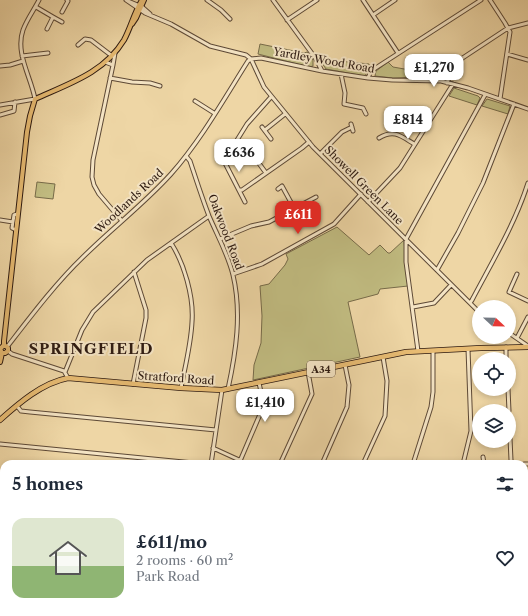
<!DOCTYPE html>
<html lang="en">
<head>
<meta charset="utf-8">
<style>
	body { margin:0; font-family:"Libre Caslon Text",serif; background:#f6f6f7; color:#1f2937; height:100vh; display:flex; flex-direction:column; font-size:15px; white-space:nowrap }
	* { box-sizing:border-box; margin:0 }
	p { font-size:13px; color:#747a83 }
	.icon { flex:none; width:22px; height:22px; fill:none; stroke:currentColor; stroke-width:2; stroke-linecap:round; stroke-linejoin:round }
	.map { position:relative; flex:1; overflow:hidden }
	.panel { position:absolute; left:0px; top:460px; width:528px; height:156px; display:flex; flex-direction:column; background:#fff; border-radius:12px 12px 0 0; box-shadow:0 2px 6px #0003 }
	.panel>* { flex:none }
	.needle { width:26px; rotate:112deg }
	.buttons { position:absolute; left:472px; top:300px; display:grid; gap:8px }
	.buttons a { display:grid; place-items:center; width:44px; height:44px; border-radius:50%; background:#fff; box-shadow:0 2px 6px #0003; font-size:20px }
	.price { position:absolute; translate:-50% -34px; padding:0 9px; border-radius:8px; background:#fff; color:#222; font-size:13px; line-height:26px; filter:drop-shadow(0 1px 2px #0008) }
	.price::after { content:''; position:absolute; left:50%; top:24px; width:12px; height:9px; margin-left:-6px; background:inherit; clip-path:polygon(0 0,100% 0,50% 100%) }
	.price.on { background:#d93025; color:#fff }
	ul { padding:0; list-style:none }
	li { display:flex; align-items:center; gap:12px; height:100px; padding:0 12px }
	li+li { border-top:1px solid #e0e1e3 }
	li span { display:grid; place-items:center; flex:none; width:112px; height:80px; border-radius:12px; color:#555 }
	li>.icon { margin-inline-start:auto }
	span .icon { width:48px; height:48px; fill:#fffc; stroke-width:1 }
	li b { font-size:17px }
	h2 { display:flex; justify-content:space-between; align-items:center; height:48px; padding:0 12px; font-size:17px }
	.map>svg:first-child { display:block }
	.green { fill:#c1bc81; stroke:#776b49 }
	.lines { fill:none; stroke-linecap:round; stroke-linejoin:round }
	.river { stroke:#9ab9a3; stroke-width:5.5 }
	.minor-casing { stroke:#5d4936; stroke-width:5 }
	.major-casing { stroke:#2d1a11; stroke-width:6 }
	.highway-casing { stroke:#2d1a11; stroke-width:6 }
	.minor { stroke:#f4e4c4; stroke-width:3 }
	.major { stroke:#e7bb72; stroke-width:4 }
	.highway { stroke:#e7bb72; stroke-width:4.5 }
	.labels { text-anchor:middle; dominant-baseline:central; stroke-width:4; stroke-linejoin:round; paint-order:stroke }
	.shield { fill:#f4e4c4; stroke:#695747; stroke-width:1 }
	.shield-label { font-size:10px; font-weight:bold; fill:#2d1a11 }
	.street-label { font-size:11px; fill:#2d1a11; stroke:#f4e4c4 }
	.district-label { font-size:15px; font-weight:bold; letter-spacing:1px; fill:#2d1a11; stroke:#f4e4c4 }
</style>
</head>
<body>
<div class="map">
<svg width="528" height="616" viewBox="0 0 528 616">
	<rect width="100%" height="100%" fill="#eed6a5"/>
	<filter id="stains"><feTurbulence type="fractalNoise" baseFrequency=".005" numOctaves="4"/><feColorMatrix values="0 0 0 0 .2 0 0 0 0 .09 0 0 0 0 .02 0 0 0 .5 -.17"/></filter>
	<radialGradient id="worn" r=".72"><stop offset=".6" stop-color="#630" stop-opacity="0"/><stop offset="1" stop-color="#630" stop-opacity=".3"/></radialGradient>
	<path class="green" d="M260,44L304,53L307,52L313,60V66L309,67L258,54Z
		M316,54L329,60L369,64L372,69L364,76L326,69Z
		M388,62L393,67L427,73L426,77L393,78L375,76L376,71Z
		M454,88L478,96L480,98L477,105L449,96Z
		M487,99L510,106L508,114L482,106Z
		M37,182L55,184L53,199L35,197Z
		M337,227L369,255L380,245L388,253H390L404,240L408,286L380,289L378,294L348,302L360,357L253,380L254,365L261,343L262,316L260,286L269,284L285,265L288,259L286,254Z
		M222,612H337L334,616H233Z"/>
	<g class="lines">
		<path class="river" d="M0,477L4,478
			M419,616L420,612"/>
		<g class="minor-casing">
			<path id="minor" d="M126,0L145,13L171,24L210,46L246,55L251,59L261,58L322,71L368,78L392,80L441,81L468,88L528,109
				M207,0L221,10L230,19
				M273,0L316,59L322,71
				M363,0L398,53
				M490,0L505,23L510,32L500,99
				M128,1L142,7L150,14
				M36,7L53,17L47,29
				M62,12L68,1L67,0
				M373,15L395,0
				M53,17L62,22
				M287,20L317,0
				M78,45L85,39L91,40L112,56
				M507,54L528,60
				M22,56L48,53
				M251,59L264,87L313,147L479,312
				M105,62L113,65L93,160L92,177L94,185L99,194L122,221
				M113,65L115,53
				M0,66L10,65L23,61
				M341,74L345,93L344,104L363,108L366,114
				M110,78L132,82L150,83L160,86
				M368,78L371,71L481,0
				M447,83L455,63L508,28L528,23
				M195,101L214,113
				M0,105L35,99C31,77 15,53 23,30C27,19 34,10 39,0
				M0,115L14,111L15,102
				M351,124L353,131
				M262,127L271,139
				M265,130L285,114
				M379,138C394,129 401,136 414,144
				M320,154L342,132L352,127
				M186,156L190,161C196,179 202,198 209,216C217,235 228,254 233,275C242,313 236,352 228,389
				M255,158L266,173
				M278,189L282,186L294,208
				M239,190H242L302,148L309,142
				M245,202L224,161L247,124L271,97
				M368,202L400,168L453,84
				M0,220L13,222
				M16,230L12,228L14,215L17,214
				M220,239L251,226L269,222L316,197
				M171,243C184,263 194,297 192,322C191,344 185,367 181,388
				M437,270L458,233L483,183L514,104
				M233,274L262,264L334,224L361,194
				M517,274L509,292L528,301
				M470,303L472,300C492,262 515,224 528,183
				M413,307L434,303L451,285
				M509,333L528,346
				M517,338L528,317
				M7,347C31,316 55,284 83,257C112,228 144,204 171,174C201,140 224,99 248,61L251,59
				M506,347V359
				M8,351L12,354L64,371L68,378
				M418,351L406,262V239L485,95
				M65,372L82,330L93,312L147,260L209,216
				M133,384L146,318V310L134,272
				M508,389L509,411
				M17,406L21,411L30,412L216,430
				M509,417L511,460L513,464
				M0,444L204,464
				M213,448L248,464
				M483,457L484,464
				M240,461L264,405L259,383
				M211,464L222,390
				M280,464L312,394L308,372
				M322,464L347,407L349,385L345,365
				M363,464L385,416L387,381L383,357
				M413,464L431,407L433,392V351
				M463,464L471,431L468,349
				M524,464H528
				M524,506H528
				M0,524L4,527
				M524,538H528
				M0,572L4,574
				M133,612L147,616
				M161,616L162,612"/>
		</g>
		<g class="major-casing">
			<path id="major" d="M132,24L136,18L144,0
				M4,346V341L27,132L30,116L35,99C68,84 104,73 124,40C131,27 134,13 142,0
				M0,362L2,353L0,349L3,346H6L8,348V351L5,353H2"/>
		</g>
		<g class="highway-casing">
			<path id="highway" d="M0,420C19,403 42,383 68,378L181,388L222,390L406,352L481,348L528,347
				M524,586L528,581
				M524,591L528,596
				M524,602L528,599
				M495,616L504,612"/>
		</g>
		<use href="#minor" class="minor"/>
		<use href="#major" class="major"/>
		<use href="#highway" class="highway"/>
	</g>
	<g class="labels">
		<rect class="shield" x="307" y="361" width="28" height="16" rx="3"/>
		<g class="shield-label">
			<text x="321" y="369">A34</text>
		</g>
		<g class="street-label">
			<text transform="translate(324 60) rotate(10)">Yardley Wood Road</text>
			<text transform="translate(364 185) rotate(45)">Showell Green Lane</text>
			<text transform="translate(129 201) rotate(-43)">Woodlands Road</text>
			<text transform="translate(226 232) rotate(69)">Oakwood Road</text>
			<text transform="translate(176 378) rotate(4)">Stratford Road</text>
		</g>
		<g class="district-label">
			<text x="91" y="348">SPRINGFIELD</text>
		</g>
	</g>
	<rect width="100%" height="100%" filter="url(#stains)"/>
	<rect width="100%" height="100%" fill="url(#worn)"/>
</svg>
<div class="buttons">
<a><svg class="needle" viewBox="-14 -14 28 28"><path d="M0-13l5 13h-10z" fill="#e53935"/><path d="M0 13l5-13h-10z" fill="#747a83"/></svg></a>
<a><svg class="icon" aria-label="locate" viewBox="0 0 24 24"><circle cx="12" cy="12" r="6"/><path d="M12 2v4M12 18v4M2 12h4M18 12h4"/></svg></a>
<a><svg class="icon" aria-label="layers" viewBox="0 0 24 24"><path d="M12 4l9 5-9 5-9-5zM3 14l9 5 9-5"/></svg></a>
</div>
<b class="price" style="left:434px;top:88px">£1,270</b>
<b class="price" style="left:408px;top:140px">£814</b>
<b class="price" style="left:239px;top:173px">£636</b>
<b class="price on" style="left:298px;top:235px">£611</b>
<b class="price" style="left:265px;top:423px">£1,410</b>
<section class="panel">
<h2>5 homes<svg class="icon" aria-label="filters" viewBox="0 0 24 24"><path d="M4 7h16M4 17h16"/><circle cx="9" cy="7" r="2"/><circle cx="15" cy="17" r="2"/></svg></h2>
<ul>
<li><span style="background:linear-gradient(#dfe7d0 60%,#8fb573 0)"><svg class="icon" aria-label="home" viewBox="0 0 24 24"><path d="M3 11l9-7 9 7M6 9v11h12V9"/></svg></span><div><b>£611/mo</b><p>2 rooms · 60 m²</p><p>Park Road</p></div><svg class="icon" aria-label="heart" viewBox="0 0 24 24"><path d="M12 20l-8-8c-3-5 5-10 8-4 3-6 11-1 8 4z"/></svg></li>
</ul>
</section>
</div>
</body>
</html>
